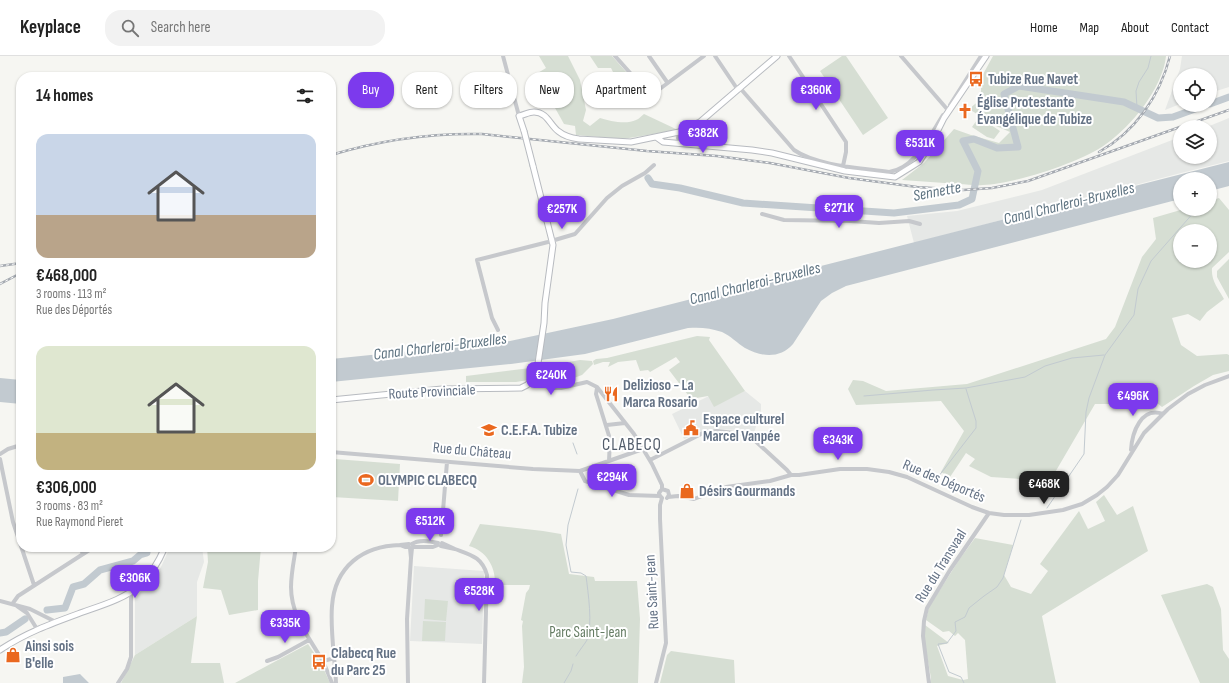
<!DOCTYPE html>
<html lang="en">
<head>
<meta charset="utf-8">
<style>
	body { margin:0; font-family:"Sofia Sans Condensed",sans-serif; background:#f2f2f2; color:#222; height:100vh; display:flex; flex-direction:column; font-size:15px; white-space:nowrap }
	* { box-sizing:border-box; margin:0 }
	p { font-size:13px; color:#767676 }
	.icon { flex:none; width:22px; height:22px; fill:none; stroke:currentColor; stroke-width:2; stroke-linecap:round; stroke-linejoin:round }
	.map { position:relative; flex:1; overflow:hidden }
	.drawer { position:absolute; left:16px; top:16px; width:320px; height:480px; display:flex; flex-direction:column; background:#fff; border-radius:16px; box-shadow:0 1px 3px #0004 }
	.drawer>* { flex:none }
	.top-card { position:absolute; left:348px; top:16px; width:380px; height:36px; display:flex; gap:8px }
	.buttons { position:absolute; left:1173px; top:12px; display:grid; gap:8px }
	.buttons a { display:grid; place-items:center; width:44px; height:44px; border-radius:50%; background:#fff; box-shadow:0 1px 3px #0004; font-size:20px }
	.price { position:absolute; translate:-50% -34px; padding:0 9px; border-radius:8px; background:#7c3aed; color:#fff; font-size:13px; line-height:26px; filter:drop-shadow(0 1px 2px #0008) }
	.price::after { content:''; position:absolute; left:50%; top:24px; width:12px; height:9px; margin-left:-6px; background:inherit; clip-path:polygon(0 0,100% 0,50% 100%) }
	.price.on { background:#222; color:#fff }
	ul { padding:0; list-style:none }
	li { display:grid; align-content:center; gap:8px; height:212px; padding:0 20px }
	li span { display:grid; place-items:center; height:124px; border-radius:12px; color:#555 }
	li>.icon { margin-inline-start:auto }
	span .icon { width:72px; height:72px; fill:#fffc; stroke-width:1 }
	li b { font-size:17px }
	h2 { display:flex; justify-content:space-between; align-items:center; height:48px; padding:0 20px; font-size:17px }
	.pill { padding:0 14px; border-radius:16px; background:#fff; box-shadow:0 1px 3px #0004; font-size:14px; line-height:36px }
	.pill.on { background:#7c3aed; color:#fff }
	header { display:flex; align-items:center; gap:24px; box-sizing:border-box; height:56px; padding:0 20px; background:#fff; border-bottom:1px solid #e0e0e0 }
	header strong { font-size:19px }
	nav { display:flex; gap:22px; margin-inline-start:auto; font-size:14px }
	.search { width:280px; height:36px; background:#f2f2f2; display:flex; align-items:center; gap:10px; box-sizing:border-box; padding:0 14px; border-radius:16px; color:#767676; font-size:15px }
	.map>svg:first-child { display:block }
	.built { fill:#e6e8e6 }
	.green { fill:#d6ded3; fill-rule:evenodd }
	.water { fill:#c2cad0 }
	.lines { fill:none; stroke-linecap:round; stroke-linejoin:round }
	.stream { stroke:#c2cad0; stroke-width:1 }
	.river { stroke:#c2cad0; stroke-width:7 }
	.major-casing { stroke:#b8bbc0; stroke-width:7 }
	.minor { stroke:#c6c8cc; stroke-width:4 }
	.major { stroke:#fff; stroke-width:5 }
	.rail-casing { stroke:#a5aab1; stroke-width:2.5 }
	.rail { stroke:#fff; stroke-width:1; stroke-dasharray:3; stroke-linecap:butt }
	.major-bridge-casing { stroke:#b8bbc0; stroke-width:7; stroke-linecap:butt }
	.major-bridge { stroke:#fff; stroke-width:5 }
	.labels { text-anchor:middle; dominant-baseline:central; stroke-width:4; stroke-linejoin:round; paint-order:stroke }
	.poi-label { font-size:15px; font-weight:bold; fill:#647285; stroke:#fff; text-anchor:start }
	.street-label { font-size:15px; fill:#647285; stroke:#fff }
	.park-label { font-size:15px; fill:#657c63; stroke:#fff }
	.water-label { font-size:16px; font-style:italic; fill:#5f7482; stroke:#fff }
	.quarter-label { font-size:17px; letter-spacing:1px; fill:#525c6a; stroke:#fff }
</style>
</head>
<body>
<header>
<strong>Keyplace</strong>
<div class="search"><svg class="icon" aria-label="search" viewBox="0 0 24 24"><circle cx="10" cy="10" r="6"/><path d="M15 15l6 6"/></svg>Search here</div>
<nav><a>Home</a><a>Map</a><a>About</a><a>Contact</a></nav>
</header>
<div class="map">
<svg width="1229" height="627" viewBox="0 0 1229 627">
	<rect width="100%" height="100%" fill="#f6f6f2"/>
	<path class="built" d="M1182,0H1229V31L1210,37V19H1180V48L1165,54L1180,13Z
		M1229,62V105L1181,117L914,187L907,160L957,155L1042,134L1180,81V101H1210V71H1207Z
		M745,335L761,348V354L754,377L744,374L710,373L684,383L672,358L709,340L714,350Z
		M170,491H202L204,506L197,526V560L135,599V542L153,523L161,511Z
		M414,510L484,515L482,588L410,585Z"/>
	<path class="green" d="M539,0H568L580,24L586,54L583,65L590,70L600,62C610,65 626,69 636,64C639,63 641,60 644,58L678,74L623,83L576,79L575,70L564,68L536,18L546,12Z
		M590,0H612L652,45L649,51C641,40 630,29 617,24L611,12H598Z
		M842,0H846L888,62L863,79L820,15Z
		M993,0H1166C1163,31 1132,70 1106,88C1082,106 1014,128 983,129C975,130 967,128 959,128C940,127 921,125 902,124L924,107L954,73L971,79L999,87L1010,76L996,70L969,53L981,43V22Z
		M979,61L1000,75L994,83L987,81L972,71Z
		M1219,142L1229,154V196L1212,212C1211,225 1218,232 1224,243L1207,256L1200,265L1188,258L1172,262L1181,289L1197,300L1227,298L1229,299V315L1213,319L1194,330L1162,351L1139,332L1124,348H1095L1050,425L991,421L969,410L975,403L966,397L950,421L941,416L964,375L941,345L856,349L848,333L853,324L863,325L886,335L967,328L1106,283L1115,271L1142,201L1156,183L1153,162L1184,153H1210V145ZM1180,175H1210V205H1180Z
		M1229,203V243L1217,221V215Z
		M697,280L710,281L709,284L745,335L714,351L708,340L691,343L669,314L680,306L676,301L650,316L648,314L640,315L636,304L618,306L608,311L610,306H603L594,309L593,305L596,303L607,302Z
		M580,304L592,305L593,308L582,319L571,323L560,325L547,321L516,326H466V320L546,310Z
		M335,403L400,408L398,445L332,441Z
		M1104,439L1117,459L1133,450L1148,495L1042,560L1056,627H930L931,622L924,584L925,569L949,587L937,590L948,620L963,624L968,623L965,584L958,577L955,580L949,575L943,576L926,564L929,551L959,504L975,482L1013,489L1004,519L1011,531L1031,538L1048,515L1040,508L1079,455L1088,473L1105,465L1096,446Z
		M480,468L543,475L561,478L569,518L594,521L595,525H637L640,563L638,627H522L524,611L522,570L523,565L521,564L526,537L529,533L530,529H495C496,512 487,495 469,490Z
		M207,491H261L258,525V554L229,559L221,534L203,532L208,506Z
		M1207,528L1213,531L1221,553L1223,594L1229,603V627H1200L1161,539Z
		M425,543L448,545L446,565L424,563Z
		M197,560L191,607H220L224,627H121L135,599Z
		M423,565L446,566L445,585H422Z
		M308,588L321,607L330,627H235Z
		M671,595L734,604L735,627H660L667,599Z"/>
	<path class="water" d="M1229,106V130L1210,135V123H1180V143L846,230L832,237L821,245L793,288C780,303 761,301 745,292C737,287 731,280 722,276C711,272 700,271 688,272L585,298L511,308L331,326V303L510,285L613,263Z
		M0,322L21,324V348L0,346Z
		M80,618L89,627H63V621Z"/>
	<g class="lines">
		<path class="stream" d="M1137,52L1136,35L1139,26L1148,12L1151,0
			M864,340L933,334L966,332L1025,321L1045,310L1072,302L1104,299
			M573,387L577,398
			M935,425L976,372V365L966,333
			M1047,452L1084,398L1086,356L1089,342L1105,299L1134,259L1138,233L1151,205L1195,155L1196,153
			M576,600C579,595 584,589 587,584C593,569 588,536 586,520L581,517L571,516L566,489L568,469L578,433
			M564,627L571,615L573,608
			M964,627L961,621L949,616L938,588L947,587L956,575L955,566L965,561L969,552L984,540L997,531L1003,522L1021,464"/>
		<path class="river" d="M1210,48L1229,41
			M648,122L652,128L680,132L743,147L894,157L959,149L972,143L978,115L963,85L974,83L997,92L1018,91L1004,38L1019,30L1124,46L1158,62L1173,61L1206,49
			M47,554L65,552L73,531L84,528L100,514L133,505L140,499L147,497V491
			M0,577L6,576L25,563"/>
		<g class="major-casing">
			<path id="major" d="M524,75L519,60C524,59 529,56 534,56C547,56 550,69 558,75C564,80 571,82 579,83L631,86L679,76L700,66L777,0
				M656,81L663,86L752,94L772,97L845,115L895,121L919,106L933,84L944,62L986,0
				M331,344L442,333L521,332L527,329L533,323L537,314L544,267L545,247L553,189L533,110
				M0,594C27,576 53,567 83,556C103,549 124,543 140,529C152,518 159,505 165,491"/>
		</g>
		<path class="minor" d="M503,0L519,60
			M615,0L648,37L653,38L704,0
			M649,0L667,26
			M715,0L738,34
			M789,0L846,86V96L843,110
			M901,0L947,53
			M740,32L794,94C817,110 861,112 889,116C915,113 930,79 943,59
			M950,49L981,0
			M679,76L678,82L680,88
			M762,158L784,164L851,165L879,167L909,165L920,168
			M498,274L492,262L477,204L548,186L575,178L607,142L622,130L645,117L654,109
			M531,325L552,332H561L587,326L597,331L634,378L652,408L662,429V433L659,437L660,440L662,442
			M597,332L596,338L610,383L609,405
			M607,369L625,367
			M1131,394C1132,377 1141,350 1163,358
			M331,396L533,413L580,415L643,393
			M0,398L8,393L21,389
			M0,403L13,466L34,529
			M650,404L705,376L717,375L744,378L751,381L787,414L791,419
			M580,415L585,425L629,439L660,440
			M662,433L668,435L669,439L667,442
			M668,441L678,440L694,443L726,431L770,425L791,419H799L840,413H867L889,416L907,421L972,451L989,457L1004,459H1029L1063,454L1082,448L1097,439L1107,431L1118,419L1144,377L1168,353L1188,338L1205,329L1229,320
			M441,479L447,406
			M412,488C419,483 430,485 438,487
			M441,490L455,493L442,487
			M80,491L83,498
			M296,491C294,504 291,518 291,531C291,560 309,581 322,604C326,611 329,620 332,627
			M409,491H405L400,489L409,488
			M413,491H433L438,489
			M410,492L411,502L412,492
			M455,493C471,499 482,501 487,519L484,627
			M0,545L30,553L56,566
			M13,547L18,540L94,491
			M17,550L27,557L37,573
			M267,605L278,601L309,584
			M323,605L335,602
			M118,627L127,613L131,601V536
			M336,627C335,603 330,574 332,550C335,510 363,490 400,489
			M408,627L407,563L411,502
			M656,627L666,587L660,463V449L662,442
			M929,627L923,580L924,565L927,552L950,514L989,457"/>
		<use href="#major" class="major"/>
		<g class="rail-casing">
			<path id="rail" d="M1181,71L1229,54
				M1099,96C1135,76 1160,40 1170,0
				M331,99C380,84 431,77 482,78L647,95L717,100L770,107L849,122L917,131L963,134L992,132L1028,125L1180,71
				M0,210L21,207
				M0,228L21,217"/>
		</g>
		<use href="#rail" class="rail"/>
		<g class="major-bridge-casing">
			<path id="major-bridge" d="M524,75L533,110"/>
		</g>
		<use href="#major-bridge" class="major-bridge"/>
	</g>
	<defs>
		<g id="bus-bare" transform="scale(1.2)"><path d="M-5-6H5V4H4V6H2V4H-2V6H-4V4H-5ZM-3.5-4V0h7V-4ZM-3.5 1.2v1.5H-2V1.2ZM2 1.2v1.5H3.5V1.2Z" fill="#ea681f" stroke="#fff" stroke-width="2.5" paint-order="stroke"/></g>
		<g id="church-bare" transform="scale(1.2)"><path d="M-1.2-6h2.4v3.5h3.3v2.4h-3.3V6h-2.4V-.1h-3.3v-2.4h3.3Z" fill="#ea681f" stroke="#fff" stroke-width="2.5" paint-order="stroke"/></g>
		<g id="restaurant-bare" transform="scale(1.2)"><path d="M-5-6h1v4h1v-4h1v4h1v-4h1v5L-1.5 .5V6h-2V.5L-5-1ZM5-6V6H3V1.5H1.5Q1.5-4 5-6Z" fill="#ea681f" stroke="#fff" stroke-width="2.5" paint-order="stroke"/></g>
		<g id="civic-bare" transform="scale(1.2)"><path d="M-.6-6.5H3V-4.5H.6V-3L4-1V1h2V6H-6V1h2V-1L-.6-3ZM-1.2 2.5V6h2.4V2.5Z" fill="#ea681f" stroke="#fff" stroke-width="2.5" paint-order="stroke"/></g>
		<g id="school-bare" transform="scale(1.2)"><path d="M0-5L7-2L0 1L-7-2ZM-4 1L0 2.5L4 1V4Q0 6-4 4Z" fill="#ea681f" stroke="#fff" stroke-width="2.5" paint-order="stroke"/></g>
		<g id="stadium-bare" transform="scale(1.2)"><path d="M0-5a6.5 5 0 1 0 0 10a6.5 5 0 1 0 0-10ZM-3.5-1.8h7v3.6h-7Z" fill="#ea681f" stroke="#fff" stroke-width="2.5" paint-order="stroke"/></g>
		<g id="shop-bare" transform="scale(1.2)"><path d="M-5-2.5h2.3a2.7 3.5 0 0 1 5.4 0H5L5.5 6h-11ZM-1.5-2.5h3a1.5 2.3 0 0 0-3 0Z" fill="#ea681f" stroke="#fff" stroke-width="2.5" paint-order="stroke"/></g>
	</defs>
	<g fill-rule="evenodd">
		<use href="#bus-bare" x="976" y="23"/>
		<use href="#church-bare" x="965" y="55"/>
		<use href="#restaurant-bare" x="611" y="338"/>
		<use href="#civic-bare" x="691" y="372"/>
		<use href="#school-bare" x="489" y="374"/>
		<use href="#stadium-bare" x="366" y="424"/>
		<use href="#shop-bare" x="687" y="435"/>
		<use href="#shop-bare" x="13" y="599"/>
		<use href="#bus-bare" x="319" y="606"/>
	</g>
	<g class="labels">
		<g class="poi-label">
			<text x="988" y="23">Tubize Rue Navet</text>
			<text x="977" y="46">Église Protestante<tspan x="977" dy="17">Évangélique de Tubize</tspan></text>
			<text x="623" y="329">Delizioso - La<tspan x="623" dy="17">Marca Rosario</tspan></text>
			<text x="703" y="363">Espace culturel<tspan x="703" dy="17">Marcel Vanpée</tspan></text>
			<text x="501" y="374">C.E.F.A. Tubize</text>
			<text x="378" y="424">OLYMPIC CLABECQ</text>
			<text x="699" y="435">Désirs Gourmands</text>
			<text x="25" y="590">Ainsi sois<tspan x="25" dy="17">B'elle</tspan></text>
			<text x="331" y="597">Clabecq Rue<tspan x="331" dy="17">du Parc 25</tspan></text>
		</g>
		<g class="street-label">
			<text transform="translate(432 336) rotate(-3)">Route Provinciale</text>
			<text transform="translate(472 395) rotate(5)">Rue du Château</text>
			<text transform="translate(944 425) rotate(23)">Rue des Déportés</text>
			<text transform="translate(941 510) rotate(-58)">Rue du Transvaal</text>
			<text transform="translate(652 536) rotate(-93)">Rue Saint-Jean</text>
		</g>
		<g class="park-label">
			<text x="588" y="576">Parc Saint-Jean</text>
		</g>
		<g class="water-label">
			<text transform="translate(937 136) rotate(-11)">Sennette</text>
			<text transform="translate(1069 148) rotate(-14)">Canal Charleroi-Bruxelles</text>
			<text transform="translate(755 228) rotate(-14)">Canal Charleroi-Bruxelles</text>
			<text transform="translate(440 291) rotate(-7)">Canal Charleroi-Bruxelles</text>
		</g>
		<g class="quarter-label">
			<text x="632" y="389">CLABECQ</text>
		</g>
	</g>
</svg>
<div class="buttons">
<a><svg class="icon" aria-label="locate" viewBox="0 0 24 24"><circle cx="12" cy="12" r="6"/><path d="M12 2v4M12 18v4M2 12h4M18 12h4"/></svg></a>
<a><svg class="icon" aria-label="layers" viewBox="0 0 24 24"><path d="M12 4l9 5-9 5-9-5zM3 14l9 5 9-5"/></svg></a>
<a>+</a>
<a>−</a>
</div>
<b class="price" style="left:816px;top:55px">€360K</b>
<b class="price" style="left:703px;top:98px">€382K</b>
<b class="price" style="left:920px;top:108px">€531K</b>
<b class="price" style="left:839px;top:173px">€271K</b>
<b class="price" style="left:562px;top:174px">€257K</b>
<b class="price" style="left:551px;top:340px">€240K</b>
<b class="price" style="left:1133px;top:361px">€496K</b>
<b class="price" style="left:838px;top:405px">€343K</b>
<b class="price" style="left:612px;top:442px">€294K</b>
<b class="price on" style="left:1044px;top:449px">€468K</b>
<b class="price" style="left:430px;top:486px">€512K</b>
<b class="price" style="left:135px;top:543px">€306K</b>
<b class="price" style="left:479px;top:556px">€528K</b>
<b class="price" style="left:285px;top:588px">€335K</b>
<div class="top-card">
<a class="pill on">Buy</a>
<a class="pill">Rent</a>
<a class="pill">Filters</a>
<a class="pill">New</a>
<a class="pill">Apartment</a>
</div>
<section class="drawer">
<h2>14 homes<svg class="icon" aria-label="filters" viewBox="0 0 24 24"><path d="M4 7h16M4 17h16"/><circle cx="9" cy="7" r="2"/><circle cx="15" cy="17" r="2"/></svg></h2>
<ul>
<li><span style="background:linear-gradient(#c9d6e8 65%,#b9a48a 0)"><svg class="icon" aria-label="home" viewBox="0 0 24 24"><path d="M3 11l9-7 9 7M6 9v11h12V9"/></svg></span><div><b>€468,000</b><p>3 rooms · 113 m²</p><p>Rue des Déportés</p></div></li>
<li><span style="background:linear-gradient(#dfe7d0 70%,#c2b280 0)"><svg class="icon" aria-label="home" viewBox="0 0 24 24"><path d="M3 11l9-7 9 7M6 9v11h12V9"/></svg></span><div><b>€306,000</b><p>3 rooms · 83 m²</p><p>Rue Raymond Pieret</p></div></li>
</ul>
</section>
</div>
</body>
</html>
